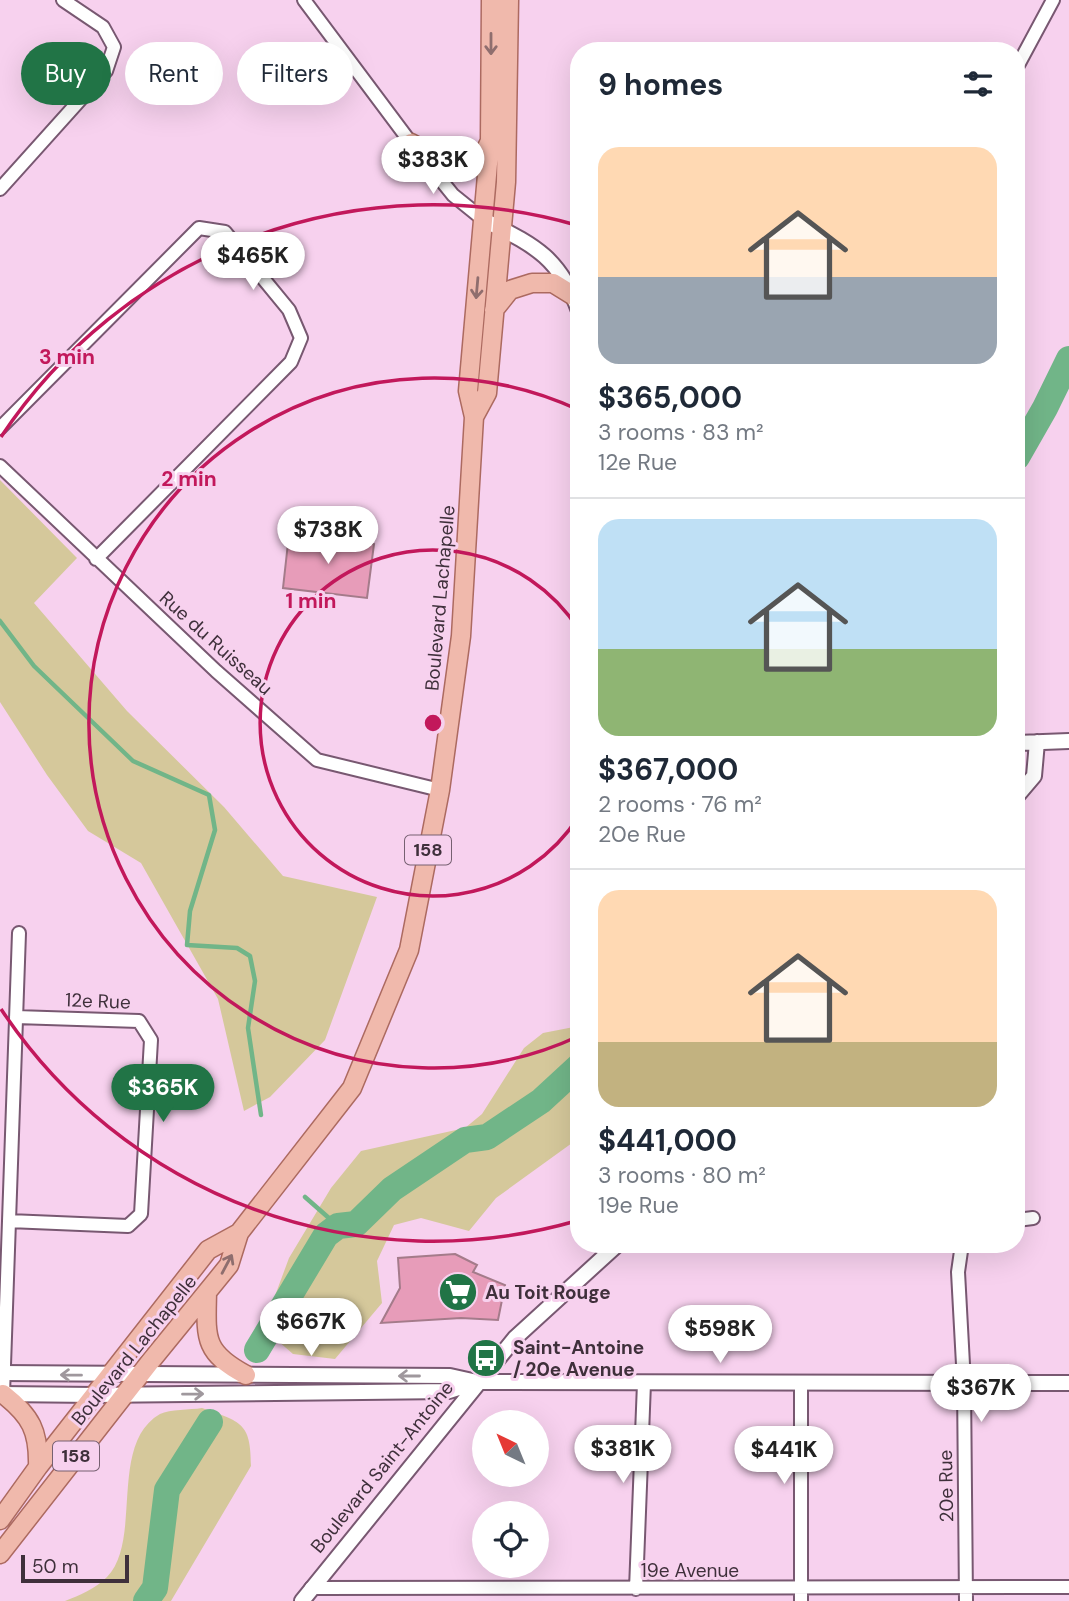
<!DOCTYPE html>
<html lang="en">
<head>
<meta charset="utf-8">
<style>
	body { margin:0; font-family:"DM Sans",sans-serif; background:#f2f2f3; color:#1f2937; height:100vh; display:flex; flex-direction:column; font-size:26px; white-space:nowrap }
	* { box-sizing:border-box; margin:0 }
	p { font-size:23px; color:#747a83 }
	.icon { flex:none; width:38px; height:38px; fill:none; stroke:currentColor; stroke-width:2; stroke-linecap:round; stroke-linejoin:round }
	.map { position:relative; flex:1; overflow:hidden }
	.side { position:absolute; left:570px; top:42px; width:455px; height:1211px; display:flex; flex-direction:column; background:#fff; border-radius:28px; box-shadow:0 7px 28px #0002 }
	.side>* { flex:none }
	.hud { position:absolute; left:21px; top:42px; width:444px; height:63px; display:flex; gap:14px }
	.needle { width:46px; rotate:317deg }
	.tools { position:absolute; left:472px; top:1410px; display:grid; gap:14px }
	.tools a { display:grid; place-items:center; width:77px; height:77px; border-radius:50%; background:#fff; box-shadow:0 7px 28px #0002; font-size:35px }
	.scale { position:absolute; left:21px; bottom:18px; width:108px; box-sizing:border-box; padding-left:7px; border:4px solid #3f303b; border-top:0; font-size:19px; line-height:24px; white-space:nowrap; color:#3f303b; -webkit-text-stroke:5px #f7d1ee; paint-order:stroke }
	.price { position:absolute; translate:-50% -60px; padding:0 16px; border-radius:24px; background:#fff; color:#222; font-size:23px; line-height:46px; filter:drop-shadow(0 2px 4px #0008) }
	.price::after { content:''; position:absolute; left:50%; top:42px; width:21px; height:16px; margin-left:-10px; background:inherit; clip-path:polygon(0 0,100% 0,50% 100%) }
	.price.on { background:#217446; color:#fff }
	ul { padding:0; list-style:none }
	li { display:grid; align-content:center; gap:14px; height:371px; padding:0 28px }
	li+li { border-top:2px solid #e0e1e3 }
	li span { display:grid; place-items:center; height:217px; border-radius:21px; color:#555 }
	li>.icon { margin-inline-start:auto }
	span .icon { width:126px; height:126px; fill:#fffc; stroke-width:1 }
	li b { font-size:30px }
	h2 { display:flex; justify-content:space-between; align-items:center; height:84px; padding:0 28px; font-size:30px }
	.pill { padding:0 24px; border-radius:32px; background:#fff; box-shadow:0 7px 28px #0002; font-size:24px; line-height:63px }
	.pill.on { background:#217446; color:#fff }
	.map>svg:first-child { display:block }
	.green { fill:#d5c89b }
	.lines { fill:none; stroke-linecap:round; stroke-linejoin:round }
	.stream { stroke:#71b588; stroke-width:4.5 }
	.river { stroke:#71b588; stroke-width:26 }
	.building { fill:#e79cb9; stroke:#a47b8a; stroke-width:2 }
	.minor-casing { stroke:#785871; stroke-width:16 }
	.tertiary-casing { stroke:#785871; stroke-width:18 }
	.primary-casing { stroke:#ac6a60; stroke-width:21 }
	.minor { stroke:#fff; stroke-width:12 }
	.tertiary { stroke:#fff; stroke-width:14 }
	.primary { stroke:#f0b9ac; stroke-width:18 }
	.oneway { stroke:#8f6e6e }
	.oneway2 { stroke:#9f989d }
	.ring { fill:none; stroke:#c2185b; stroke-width:3.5 }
	.labels { text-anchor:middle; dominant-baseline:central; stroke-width:6; stroke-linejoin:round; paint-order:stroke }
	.shield { fill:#f7d1ee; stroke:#766071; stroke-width:2 }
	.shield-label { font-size:18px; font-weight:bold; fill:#3f303b }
	.street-label { font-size:19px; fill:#3f303b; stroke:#f7d1ee }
	.poi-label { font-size:19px; font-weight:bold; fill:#3f303b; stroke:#f7d1ee; text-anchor:start }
	.centre { fill:#c2185b; stroke:#f7d1ee; stroke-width:3.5 }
	.ring-label { font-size:21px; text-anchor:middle; font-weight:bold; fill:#c2185b; stroke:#f7d1ee; stroke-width:6; stroke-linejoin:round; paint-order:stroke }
</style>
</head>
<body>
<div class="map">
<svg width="1069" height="1601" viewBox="0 0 1069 1601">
	<rect width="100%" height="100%" fill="#f7d1ee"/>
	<path class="green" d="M0,480L77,558L34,603L127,711L224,807L283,876L377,897L325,1040L270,1097L244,1111L218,999L141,863L88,831L47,775L0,702Z
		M579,1026V1138L496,1198L469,1231L421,1218L394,1225L377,1261L382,1303L335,1359L293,1354L263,1328L289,1258L331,1188L361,1151L465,1128L482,1114L524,1048L543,1033Z
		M202,1408C241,1422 251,1422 251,1466L171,1601H65C80,1595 95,1589 107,1577C143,1540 108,1444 160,1414C170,1409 190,1410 202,1408Z"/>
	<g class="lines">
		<path class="stream" d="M0,621L34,666L133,761L209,795L215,830L190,911L187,945L237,948L250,956L255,981L248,1028L261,1115
			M305,1197L338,1226"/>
		<path class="river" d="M1017,457L1045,408L1069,359
			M257,1350L326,1235L338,1226L356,1224L392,1189L465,1140L487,1137L541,1101L579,1066
			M146,1601L155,1588L167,1490L210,1422"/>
	</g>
	<path class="building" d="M289,534L374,544L367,598L283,588Z
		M455,1254L477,1265L473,1272L505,1285L498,1320L461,1318L381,1323L400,1288L398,1258Z"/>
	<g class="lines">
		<g class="minor-casing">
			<path id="minor" d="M304,0L411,143L453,195L484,220
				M1017,67L1053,0
				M0,189L106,71L114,47L103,27L63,0
				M0,428L199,228L225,232L289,310L301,338L291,362L96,559
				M0,466L216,671L317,760L440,790
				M1017,1220L1033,1218
				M9,1221L128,1226L141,1214L151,1040L139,1021L16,1017
				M962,1244L958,1272L964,1383L966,1601
				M801,1383V1601
				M3,1394L19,933
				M311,1588L1069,1587
				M636,1589L644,1383"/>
		</g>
		<g class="tertiary-casing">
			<path id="tertiary" d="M484,220C533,245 559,256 579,311
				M1017,743L1069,741
				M1017,796L1034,776L1037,742
				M0,1373L450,1376L477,1382L1069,1383
				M0,1394L95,1395L449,1391L477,1382
				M302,1601L515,1338L618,1244"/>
		</g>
		<g class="primary-casing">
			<path id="primary" d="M411,143C430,153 460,173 481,156C485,153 488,145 490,141
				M494,310L510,290L532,283H553L574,296
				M474,417L487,393L506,182L509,0
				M207,1292C206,1338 203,1352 246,1375
				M3,1394C31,1416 39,1431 38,1467
				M0,1520L38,1467L208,1250L239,1233
				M0,1554L150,1362L229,1265L239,1233L352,1088L409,950L440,790L461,636L474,417L468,391L490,141L491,0"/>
		</g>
		<use href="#minor" class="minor"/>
		<use href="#tertiary" class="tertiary"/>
		<use href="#primary" class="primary"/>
	</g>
	<defs><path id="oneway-shaft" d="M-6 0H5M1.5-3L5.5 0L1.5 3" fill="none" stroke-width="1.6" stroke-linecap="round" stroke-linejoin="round" transform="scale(1.75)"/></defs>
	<g class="oneway">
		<use href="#oneway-shaft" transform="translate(491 44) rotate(90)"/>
		<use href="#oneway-shaft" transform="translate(477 288) rotate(95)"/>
		<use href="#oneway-shaft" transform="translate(227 1264) rotate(-62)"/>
	</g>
	<g class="oneway2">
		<use href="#oneway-shaft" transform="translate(71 1375) rotate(-179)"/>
		<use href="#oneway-shaft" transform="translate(409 1376) rotate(-180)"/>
		<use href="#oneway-shaft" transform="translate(193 1394) rotate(-1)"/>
	</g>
	<g class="ring">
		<path d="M579 816A173 173 0 1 1 579 630"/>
		<path d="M579 1036A345 345 0 1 1 579 410"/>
		<path d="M576 1221A518 518 0 0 1 1 1009M1 437A518 518 0 0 1 576 225"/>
	</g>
	<defs>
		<g id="supermarket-disc" transform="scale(2.0125)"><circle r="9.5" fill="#217446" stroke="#f7d1ee"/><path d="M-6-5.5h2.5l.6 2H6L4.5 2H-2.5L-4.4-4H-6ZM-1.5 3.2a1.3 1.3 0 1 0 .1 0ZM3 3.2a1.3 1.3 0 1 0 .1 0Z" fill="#fff"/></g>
		<g id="bus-disc" transform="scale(2.0125)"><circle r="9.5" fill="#217446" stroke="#f7d1ee"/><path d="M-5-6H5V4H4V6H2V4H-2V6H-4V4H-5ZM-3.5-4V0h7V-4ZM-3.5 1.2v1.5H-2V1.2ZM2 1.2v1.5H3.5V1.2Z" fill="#fff"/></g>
	</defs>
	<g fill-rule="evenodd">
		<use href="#supermarket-disc" x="458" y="1292"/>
		<use href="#bus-disc" x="486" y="1358"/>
	</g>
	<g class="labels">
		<g class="shield">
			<rect x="405" y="835.5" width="46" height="29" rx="5"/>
			<rect x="53" y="1441.5" width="46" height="29" rx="5"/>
		</g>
		<g class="shield-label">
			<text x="428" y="850">158</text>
			<text x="76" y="1456">158</text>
		</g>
		<g class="street-label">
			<text transform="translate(440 598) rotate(-85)">Boulevard Lachapelle</text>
			<text transform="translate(216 643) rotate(42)">Rue du Ruisseau</text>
			<text transform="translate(98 1001) rotate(2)">12e Rue</text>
			<text transform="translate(134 1350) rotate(-51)">Boulevard Lachapelle</text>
			<text transform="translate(382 1467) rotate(-51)">Boulevard Saint-Antoine</text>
			<text transform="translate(946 1486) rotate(-91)">20e Rue</text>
			<text x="690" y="1570">19e Avenue</text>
		</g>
		<g class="poi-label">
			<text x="485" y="1292">Au Toit Rouge</text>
			<text x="513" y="1347">Saint-Antoine<tspan x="513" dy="22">/ 20e Avenue</tspan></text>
		</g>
	</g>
	<circle cx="433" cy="723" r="10" class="centre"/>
	<g class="ring-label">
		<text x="67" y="364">3 min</text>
		<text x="189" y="486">2 min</text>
		<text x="311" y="608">1 min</text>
	</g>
</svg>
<div class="tools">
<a><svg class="needle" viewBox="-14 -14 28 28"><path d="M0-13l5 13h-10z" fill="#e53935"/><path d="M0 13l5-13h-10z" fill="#747a83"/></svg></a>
<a><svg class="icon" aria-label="locate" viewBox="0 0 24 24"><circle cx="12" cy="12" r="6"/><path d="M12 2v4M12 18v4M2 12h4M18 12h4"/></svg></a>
</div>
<div class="scale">50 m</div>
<b class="price" style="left:433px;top:196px">$383K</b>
<b class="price" style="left:253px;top:292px">$465K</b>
<b class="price" style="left:328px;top:566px">$738K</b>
<b class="price on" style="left:163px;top:1124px">$365K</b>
<b class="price" style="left:311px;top:1358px">$667K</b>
<b class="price" style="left:720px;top:1365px">$598K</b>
<b class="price" style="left:981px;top:1424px">$367K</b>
<b class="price" style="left:623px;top:1485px">$381K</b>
<b class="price" style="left:784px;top:1486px">$441K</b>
<div class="hud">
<a class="pill on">Buy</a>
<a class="pill">Rent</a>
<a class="pill">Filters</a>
</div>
<section class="side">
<h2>9 homes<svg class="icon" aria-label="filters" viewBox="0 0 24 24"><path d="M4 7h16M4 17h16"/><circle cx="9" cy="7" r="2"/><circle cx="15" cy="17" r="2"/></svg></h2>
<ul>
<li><span style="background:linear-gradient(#ffd9b3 60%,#9aa5b1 0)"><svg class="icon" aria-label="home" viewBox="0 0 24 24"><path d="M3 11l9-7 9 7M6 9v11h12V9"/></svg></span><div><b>$365,000</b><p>3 rooms · 83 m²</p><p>12e Rue</p></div></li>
<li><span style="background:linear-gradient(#bfe0f5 60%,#8fb573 0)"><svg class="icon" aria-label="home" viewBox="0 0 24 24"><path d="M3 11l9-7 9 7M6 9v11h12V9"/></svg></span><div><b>$367,000</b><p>2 rooms · 76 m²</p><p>20e Rue</p></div></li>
<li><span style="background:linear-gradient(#ffd9b3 70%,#c2b280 0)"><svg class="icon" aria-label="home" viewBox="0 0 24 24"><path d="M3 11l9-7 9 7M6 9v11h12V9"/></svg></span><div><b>$441,000</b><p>3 rooms · 80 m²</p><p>19e Rue</p></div></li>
</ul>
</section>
</div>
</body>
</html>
